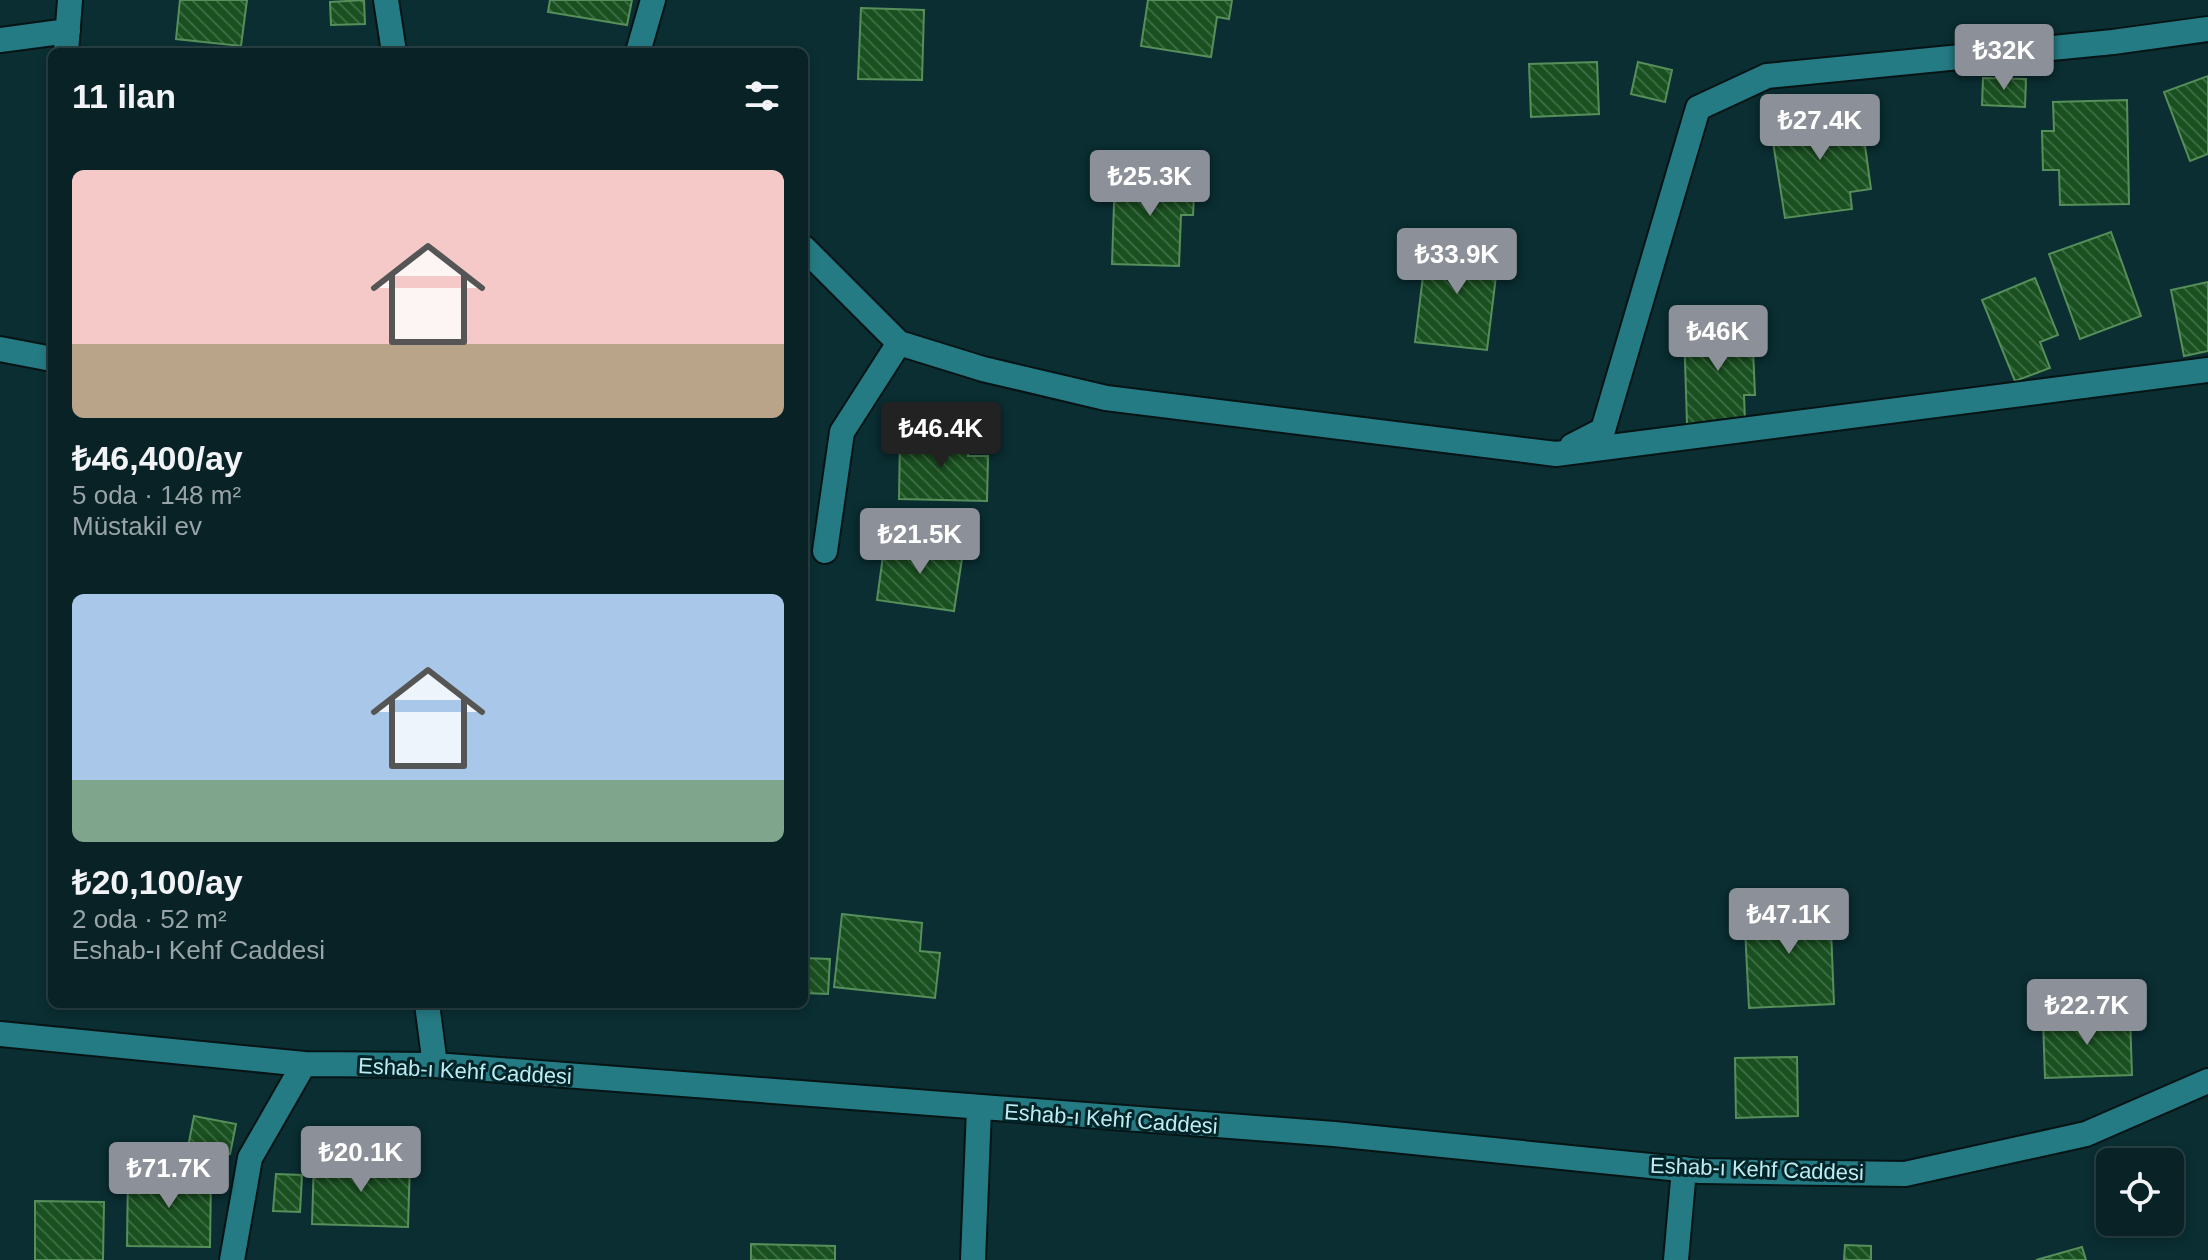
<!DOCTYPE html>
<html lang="tr">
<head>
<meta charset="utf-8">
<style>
	body { margin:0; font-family:Helvetica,sans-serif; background:#112a2e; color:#f1f3f6; height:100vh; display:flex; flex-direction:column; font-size:30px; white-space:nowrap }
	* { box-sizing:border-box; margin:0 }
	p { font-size:26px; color:#98a4a7 }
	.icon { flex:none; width:44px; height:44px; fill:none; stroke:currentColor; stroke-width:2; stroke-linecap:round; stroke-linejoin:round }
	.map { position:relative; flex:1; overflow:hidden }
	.side { position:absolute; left:48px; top:48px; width:760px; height:960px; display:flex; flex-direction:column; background:#082226; border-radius:12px; box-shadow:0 4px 12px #0003,0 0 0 2px #293f43 }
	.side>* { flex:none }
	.controls { position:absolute; left:2096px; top:1148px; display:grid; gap:16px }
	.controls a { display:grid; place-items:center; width:88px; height:88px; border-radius:12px; background:#082226; box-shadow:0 4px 12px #0003,0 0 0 2px #293f43; font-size:40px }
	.price { position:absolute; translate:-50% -68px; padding:0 18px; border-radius:8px; background:#8c9099; color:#fff; font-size:26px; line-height:52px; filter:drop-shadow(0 2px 4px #0008) }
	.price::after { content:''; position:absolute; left:50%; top:48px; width:24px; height:18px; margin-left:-12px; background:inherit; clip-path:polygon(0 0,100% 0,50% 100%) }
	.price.selected { background:#222; color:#fff }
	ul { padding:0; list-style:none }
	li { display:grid; align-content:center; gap:16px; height:424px; padding:0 24px }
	li span { display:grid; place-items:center; height:248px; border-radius:12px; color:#555 }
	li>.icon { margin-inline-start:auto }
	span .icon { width:144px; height:144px; fill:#fffc; stroke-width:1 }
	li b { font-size:34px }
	h2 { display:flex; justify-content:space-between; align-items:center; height:96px; padding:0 24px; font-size:34px }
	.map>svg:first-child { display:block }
	.building { fill:url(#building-back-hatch); stroke:#578f5a; stroke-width:2 }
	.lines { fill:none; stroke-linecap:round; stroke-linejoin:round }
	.minor-casing { stroke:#061415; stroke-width:28 }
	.minor { stroke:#257b84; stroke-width:24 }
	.labels { text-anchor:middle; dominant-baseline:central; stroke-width:6; stroke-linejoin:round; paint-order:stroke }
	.street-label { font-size:22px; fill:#bdedf3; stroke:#012428 }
</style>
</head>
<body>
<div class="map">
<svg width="2208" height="1260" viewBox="0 0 2208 1260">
	<defs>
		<pattern id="building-back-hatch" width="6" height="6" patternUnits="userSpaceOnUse" patternTransform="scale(2)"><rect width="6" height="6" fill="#1a5020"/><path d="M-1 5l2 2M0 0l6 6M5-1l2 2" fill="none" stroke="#396a41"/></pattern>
	</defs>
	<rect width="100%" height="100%" fill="#0a2e32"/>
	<path class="building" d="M180,0H247L241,46L176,39Z
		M364,0L365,24L331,25L330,2Z
		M550,0H632L627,25L548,12Z
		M1148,0H1232L1229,19L1217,17L1211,57L1141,46Z
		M861,8L924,10L922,80L858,79Z
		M1597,62L1599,114L1531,117L1529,64Z
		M1638,62L1672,70L1665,102L1631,94Z
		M2208,76V154L2190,161L2164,92Z
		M1983,78L2026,79L2025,107L1982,105Z
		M1824,97L1828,122L1861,117L1871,189L1850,192L1852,209L1785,218L1770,123L1810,117L1807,99Z
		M2127,100L2129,204L2060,205L2059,170H2043L2042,131H2054L2053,102Z
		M1115,174L1195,177L1193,215H1181L1179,266L1112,264Z
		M2111,232L2141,316L2080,339L2049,254Z
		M1427,243L1499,251L1487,350L1415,342Z
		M2035,278L2058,335L2040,342L2050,368L2015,381L1982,300Z
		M2208,282V351L2184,356L2171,290Z
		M1752,326L1755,395H1744L1745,421L1687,424L1684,329Z
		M900,436L969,438L968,456H988L987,501L899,499Z
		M885,541L963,552L954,611L877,600Z
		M1830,904L1834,1004L1749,1008L1744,908Z
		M842,914L922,923L920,951L940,953L935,998L834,987Z
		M804,958L830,959L828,994L804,993Z
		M2130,1017L2132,1075L2045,1078L2043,1019Z
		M1797,1057L1798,1116L1736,1118L1735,1058Z
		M194,1116L236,1124L230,1154L188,1147Z
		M314,1160L410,1163L408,1227L312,1224Z
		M128,1172L211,1173L210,1247L127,1246Z
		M276,1174L302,1175L300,1212L273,1211Z
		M35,1201L104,1202L103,1260H35Z
		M751,1244L835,1246V1260H751Z
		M1845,1245L1871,1246V1260H1844Z
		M2082,1247L2086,1260H2036Z"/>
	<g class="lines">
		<g class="minor-casing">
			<path id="minor" d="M386,0L394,52
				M0,40L68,31
				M66,52L70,0
				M638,52L653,0
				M804,248L899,343L983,369L1106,398L1556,454L2208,370
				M0,349L52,359
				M1572,446L1603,430L1698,108L1767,76L2113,42L2208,29
				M825,551L842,432L899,343
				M427,1004L435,1065
				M0,1034L304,1064L435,1065L1334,1134L1700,1171L1905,1174L2086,1134L2208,1081
				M232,1260L250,1158L304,1064
				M973,1260L979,1109
				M1676,1260L1684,1169"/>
		</g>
		<use href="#minor" class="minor"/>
	</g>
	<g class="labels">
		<g class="street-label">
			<text transform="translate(465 1071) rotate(3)">Eshab-ı Kehf Caddesi</text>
			<text transform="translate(1111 1119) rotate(4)">Eshab-ı Kehf Caddesi</text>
			<text transform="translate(1757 1169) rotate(2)">Eshab-ı Kehf Caddesi</text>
		</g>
	</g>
</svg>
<div class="controls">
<a><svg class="icon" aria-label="locate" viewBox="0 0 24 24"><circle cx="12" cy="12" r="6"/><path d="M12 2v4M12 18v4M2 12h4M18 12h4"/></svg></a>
</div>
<b class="price" style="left:2004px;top:92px">₺32K</b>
<b class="price" style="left:1820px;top:162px">₺27.4K</b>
<b class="price" style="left:1150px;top:218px">₺25.3K</b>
<b class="price" style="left:1457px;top:296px">₺33.9K</b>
<b class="price" style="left:1718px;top:373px">₺46K</b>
<b class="price selected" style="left:941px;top:470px">₺46.4K</b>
<b class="price" style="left:920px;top:576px">₺21.5K</b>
<b class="price" style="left:1789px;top:956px">₺47.1K</b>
<b class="price" style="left:2087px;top:1047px">₺22.7K</b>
<b class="price" style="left:361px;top:1194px">₺20.1K</b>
<b class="price" style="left:169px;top:1210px">₺71.7K</b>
<section class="side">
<h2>11 ilan<svg class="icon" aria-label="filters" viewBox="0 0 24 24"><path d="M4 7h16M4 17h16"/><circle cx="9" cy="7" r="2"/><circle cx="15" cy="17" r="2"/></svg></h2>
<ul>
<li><span style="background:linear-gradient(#f6c9c9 70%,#b9a48a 0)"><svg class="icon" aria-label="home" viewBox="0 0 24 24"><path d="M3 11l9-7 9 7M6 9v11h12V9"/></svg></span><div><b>₺46,400/ay</b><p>5 oda · 148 m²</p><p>Müstakil ev</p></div></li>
<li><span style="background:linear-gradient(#a9c7e8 75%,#7fa58c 0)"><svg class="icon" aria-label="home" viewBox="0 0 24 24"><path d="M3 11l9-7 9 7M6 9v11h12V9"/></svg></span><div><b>₺20,100/ay</b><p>2 oda · 52 m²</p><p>Eshab-ı Kehf Caddesi</p></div></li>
</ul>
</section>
</div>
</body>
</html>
